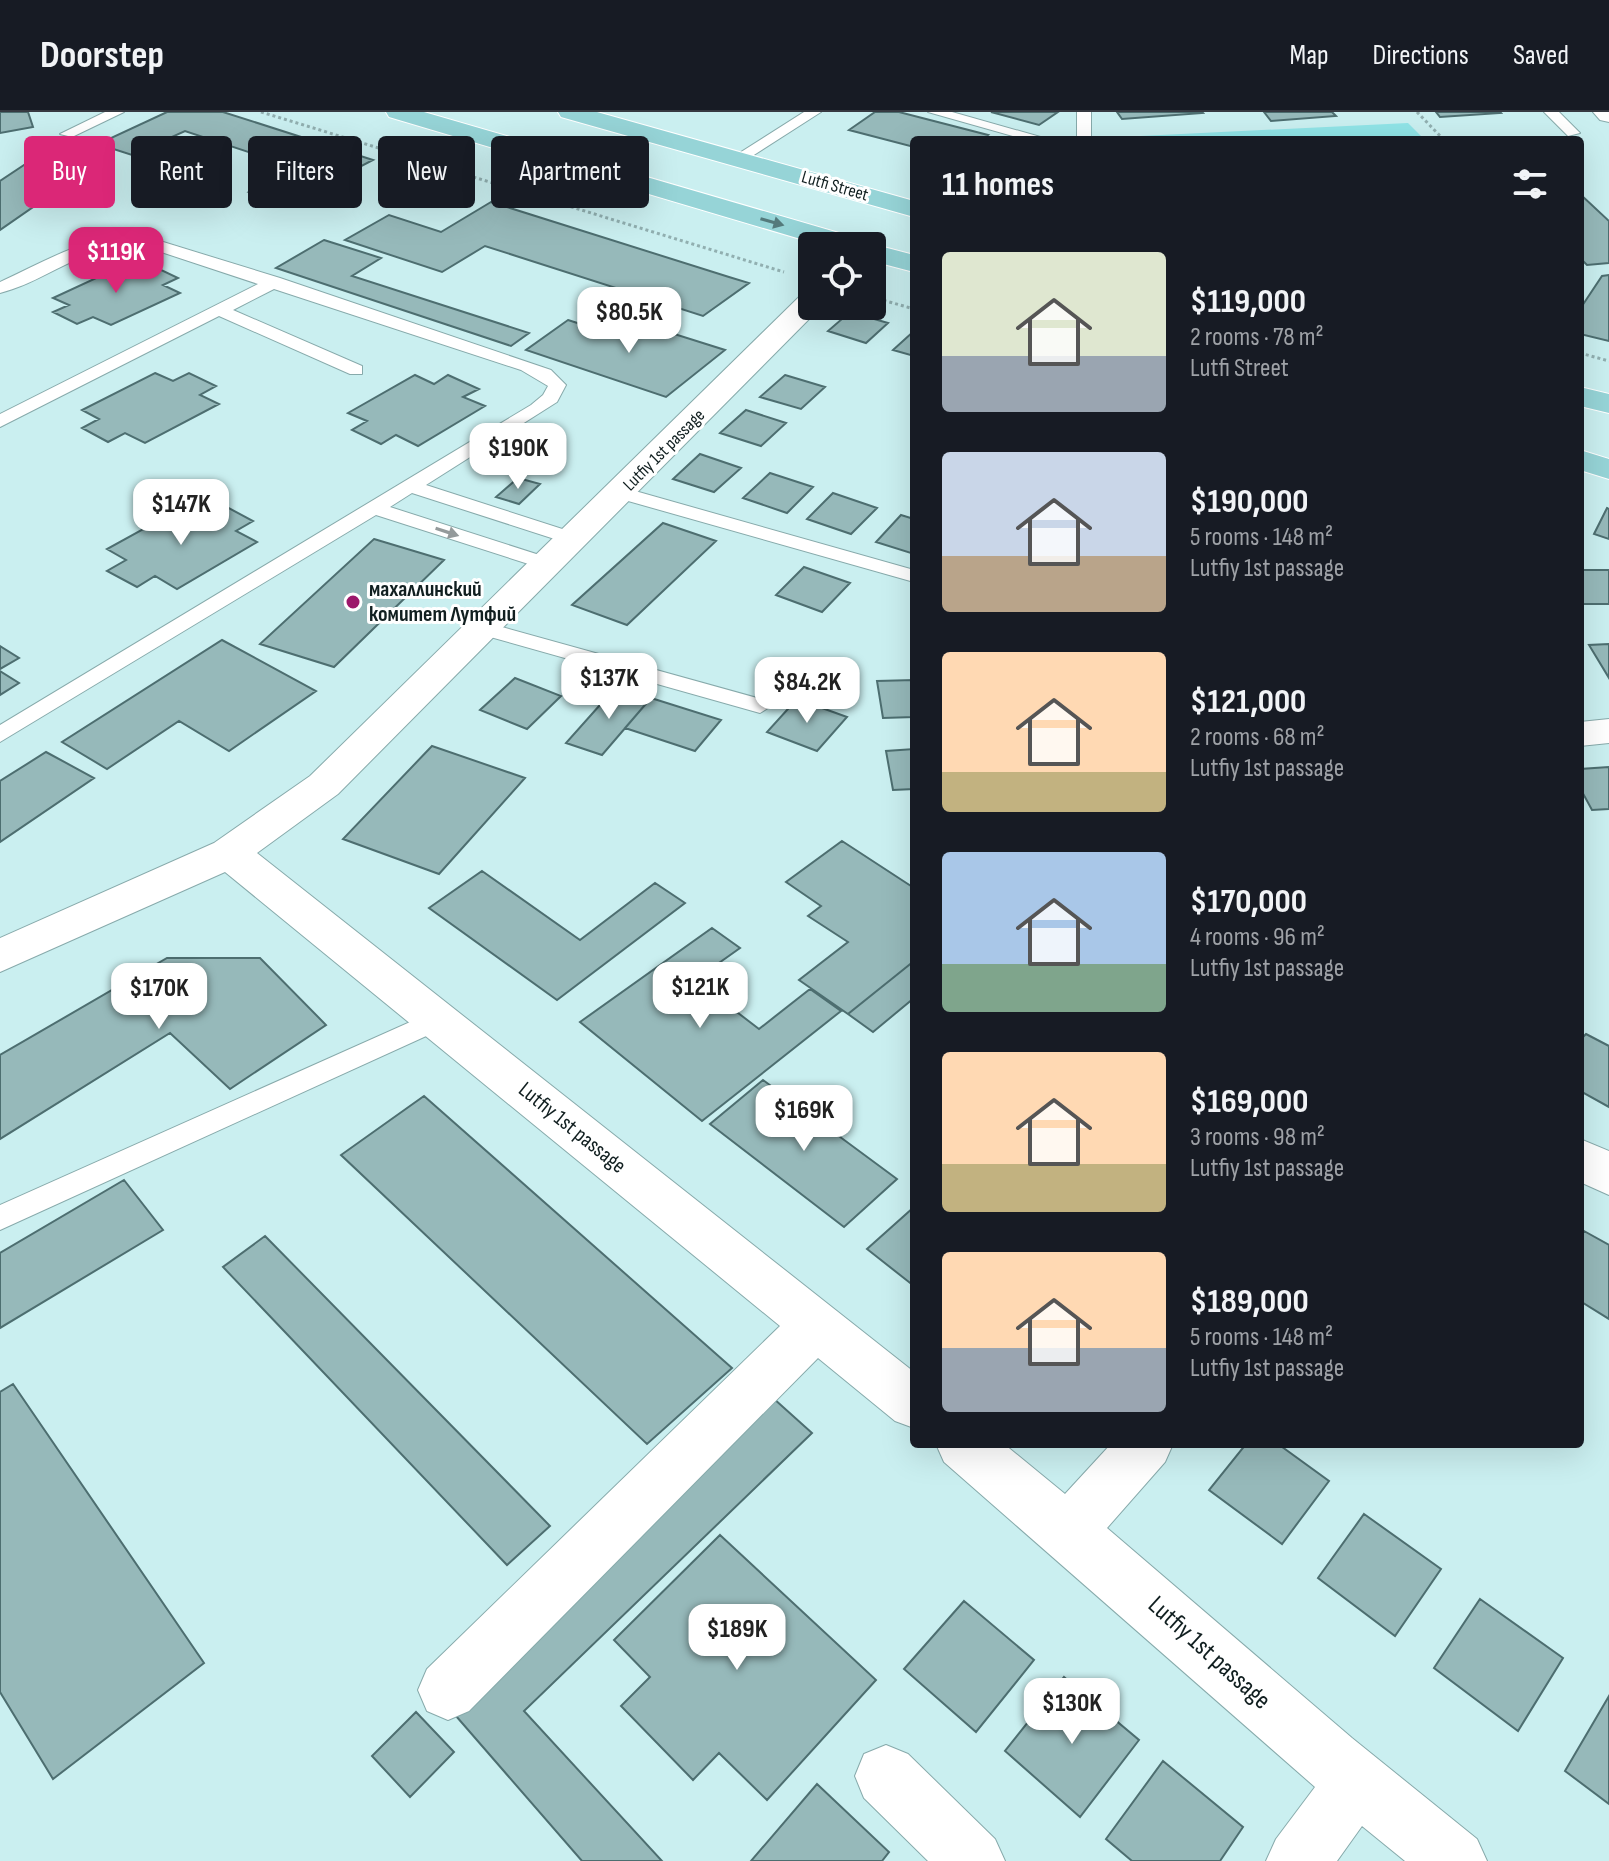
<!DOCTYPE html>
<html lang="en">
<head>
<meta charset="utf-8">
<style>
	body { margin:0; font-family:"Sofia Sans Condensed",sans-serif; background:#20242c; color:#f1f3f6; height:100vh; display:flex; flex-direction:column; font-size:30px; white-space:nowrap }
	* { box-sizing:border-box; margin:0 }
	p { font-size:26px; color:#9ea1a6 }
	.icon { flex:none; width:44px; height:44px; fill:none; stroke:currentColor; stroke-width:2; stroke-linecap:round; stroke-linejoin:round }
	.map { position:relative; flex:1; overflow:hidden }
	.drawer { position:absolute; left:910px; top:24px; width:674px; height:1312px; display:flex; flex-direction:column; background:#171b24; border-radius:8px; box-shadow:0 8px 32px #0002 }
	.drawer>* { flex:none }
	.top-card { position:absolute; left:24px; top:24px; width:760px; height:72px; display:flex; gap:16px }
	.buttons { position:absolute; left:798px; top:120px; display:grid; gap:16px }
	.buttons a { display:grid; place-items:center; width:88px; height:88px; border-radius:8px; background:#171b24; box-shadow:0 8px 32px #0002; font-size:40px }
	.price { position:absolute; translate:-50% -68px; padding:0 18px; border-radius:16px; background:#fff; color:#222; font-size:26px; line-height:52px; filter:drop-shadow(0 2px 4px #0008) }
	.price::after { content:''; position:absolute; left:50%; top:48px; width:24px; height:18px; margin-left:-12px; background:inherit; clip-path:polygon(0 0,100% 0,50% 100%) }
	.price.selected { background:#db2777; color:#fff }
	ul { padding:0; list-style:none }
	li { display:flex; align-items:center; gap:24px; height:200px; padding:0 32px }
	li span { display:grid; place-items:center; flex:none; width:224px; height:160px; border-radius:8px; color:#555 }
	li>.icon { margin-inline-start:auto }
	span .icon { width:96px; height:96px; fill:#fffc; stroke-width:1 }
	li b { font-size:34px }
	h2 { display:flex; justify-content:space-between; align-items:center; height:96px; padding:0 32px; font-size:34px }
	.chip { padding:0 28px; border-radius:8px; background:#171b24; box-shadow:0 8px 32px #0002; font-size:28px; line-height:72px }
	.chip.selected { background:#db2777; color:#fff }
	header { display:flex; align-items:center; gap:48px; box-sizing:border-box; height:112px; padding:0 40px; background:#171b24; border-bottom:2px solid #363941 }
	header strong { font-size:38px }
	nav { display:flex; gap:44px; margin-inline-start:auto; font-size:28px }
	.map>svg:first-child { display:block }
	.green { fill:#90e4e7 }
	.building { fill:#96b9ba; stroke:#4d6e70; stroke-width:2 }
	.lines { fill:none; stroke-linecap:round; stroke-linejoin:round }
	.service-casing { stroke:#87aaab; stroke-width:2 }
	.minor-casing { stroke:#87aaab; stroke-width:2 }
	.primary-casing { stroke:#fff; stroke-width:2 }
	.path { stroke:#91afb0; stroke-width:3; stroke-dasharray:3 3; stroke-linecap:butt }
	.service { fill:#fff; fill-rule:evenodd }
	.minor { fill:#fff; fill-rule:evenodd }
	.primary { fill:#96d4d7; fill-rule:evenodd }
	.oneway { fill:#547a7c }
	.oneway2 { fill:#949a9b }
	.poi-dot { fill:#9c186b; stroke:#fff; stroke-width:3 }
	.labels { text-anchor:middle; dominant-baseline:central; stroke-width:6; stroke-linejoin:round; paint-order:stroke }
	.far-street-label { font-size:18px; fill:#111f20; stroke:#fff }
	.poi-label { font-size:22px; font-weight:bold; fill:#111f20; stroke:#fff; text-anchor:start }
	.street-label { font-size:22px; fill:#111f20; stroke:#fff }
	.near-street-label { font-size:26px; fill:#111f20; stroke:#fff }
</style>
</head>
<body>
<header>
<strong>Doorstep</strong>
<nav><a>Map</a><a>Directions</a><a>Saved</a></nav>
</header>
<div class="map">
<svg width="1609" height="1749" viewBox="0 0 1609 1749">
	<rect width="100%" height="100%" fill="#caeff0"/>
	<path class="green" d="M1408,11L1425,28H1123L1120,25Z"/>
	<path class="building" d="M0,0H28L33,15L0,21Z
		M167,0H223L373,48L287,93L249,80L297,56L185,19L132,43L98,32Z
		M875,0H899L988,23L981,28H914V35L849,18Z
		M991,0H1058L1039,13Z
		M1117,0H1202L1203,1L1122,7Z
		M1264,0H1332L1336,4L1271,9Z
		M1436,0H1500L1501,1L1440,5Z
		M30,49L85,59L0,118V69Z
		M1580,82L1609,109V151L1587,153L1580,146Z
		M491,90L729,165L749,171L703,204L485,134L442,160L345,128L389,103L441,120Z
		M324,128L381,146L352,164L529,221L511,234L276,156Z
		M122,154L138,161L153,154L178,166L163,173L180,181L111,213L93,205L77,212L53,200L69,193L53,186Z
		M1609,163V229L1580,222V197L1602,164Z
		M850,200L888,211L866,231L828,219Z
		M615,203L633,209L621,217L603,211Z
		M568,208L627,227L646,213L725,238L666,285L526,238Z
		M914,219V244L893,238Z
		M155,261L173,269L189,261L216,274L200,283L219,292L145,331L125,321L108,330L82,316L99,307L82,298Z
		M415,263L434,272L448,263L479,277L463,285L485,294L418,334L396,323L381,332L352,318L367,309L348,301Z
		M785,263L825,275L801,297L760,285Z
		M746,298L786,311L761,334L720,321Z
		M700,342L741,356L714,380L673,367Z
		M770,361L813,375L787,401L743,386Z
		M518,366L540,372L519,392L496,385Z
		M833,381L877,396L851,422L807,407Z
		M187,393L205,403L223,393L253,409L236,419L257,430L177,477L155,464L137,475L107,459L126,448L107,437Z
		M1607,396L1609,397V427L1594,422Z
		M901,403L914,407V442L876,430Z
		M663,411L716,429L627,513L572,493Z
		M374,427L444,448L334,555L260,532Z
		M804,455L850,471L822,500L776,483Z
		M1580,458H1609V492H1580Z
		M222,528L316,579L229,639L179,609L107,657L62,630Z
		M1609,532V566L1589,533Z
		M0,534L19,546L0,557Z
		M0,559L19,571L0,583Z
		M515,566L561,584L527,617L480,598Z
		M914,568V605L883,606L877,569Z
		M616,575L651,586L602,643L566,631Z
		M651,586L721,608L695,639L625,616Z
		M797,587L847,605L817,639L767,620Z
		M432,634L525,666L439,762L343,727Z
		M914,637V677L893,678L886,639Z
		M46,640L94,666L0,730V669Z
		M1609,655V697L1592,698L1580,676V657Z
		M842,729L914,776V849L848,902L799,868L848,830L808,804L821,794L786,770Z
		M482,759L580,828L655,771L685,791L557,888L429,796Z
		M712,816L740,836L695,868L759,917L810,877L841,899L702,1009L580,910Z
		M167,846H260L326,913L230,977L170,921L0,1027V943Z
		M914,849V886L873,920L848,902Z
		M1586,922L1609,934V995L1580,979V928Z
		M763,968L897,1067L844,1115L710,1012Z
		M424,984L732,1256L647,1332L341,1043Z
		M124,1068L163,1118L0,1216V1141Z
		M914,1095V1174L867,1137Z
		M1584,1119L1609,1133V1207L1580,1189V1125Z
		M265,1124L550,1414L507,1453L223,1155Z
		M13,1272L204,1551L53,1667L0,1580V1280Z
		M773,1286L812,1321L524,1599L662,1749H582L456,1604Z
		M1246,1332H1278L1329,1369L1282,1432L1209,1378Z
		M1364,1402L1441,1457L1395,1524L1318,1466Z
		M720,1423L876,1568L767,1688L719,1641L693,1668L621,1594L650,1565L614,1528Z
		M1480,1487L1563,1546L1518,1619L1434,1556Z
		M964,1489L1034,1548L976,1620L904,1557Z
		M1064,1565L1139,1628L1080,1705L1005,1639Z
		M1609,1584V1692L1565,1659Z
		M416,1600L454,1640L410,1685L372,1644Z
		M1163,1649L1243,1715L1220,1749H1132L1106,1727Z
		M817,1672L889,1740L882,1749H751Z"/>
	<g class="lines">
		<g class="service-casing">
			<path id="service" d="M105,0H124L72,25L60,22Z
				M804,0H821L743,50L730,47Z
				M928,0H952L1051,28H1027Z
				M1077,0H1091V28H1077Z
				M1544,0H1559L1580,21L1568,24Z
				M123,123L147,125L280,166L551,258L566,273L557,290L426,373L581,423L584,427L581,431H567L412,381L390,395L555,448L558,452L555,456H541L376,403L0,630V613L531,293L543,283L548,274L521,258L274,177L233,198L362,254V262H350L219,204L0,315V302L258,172L140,133C85,131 50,168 0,181V170C41,151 78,129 123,123Z
				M621,375L914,458V470L614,385L611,381Z
				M484,510L768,589L771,594L760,601L476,521L473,516Z
				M437,898L446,901L450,908L446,915L0,1118V1093Z"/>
		</g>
		<g class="minor-casing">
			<path id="minor" d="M1593,0H1609V10L1600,8Z
				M812,179V194H822L338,682L257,741L914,1260V1316L895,1309L818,1246L469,1599L448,1608L427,1599L418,1578L427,1557L780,1214L225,760L0,860V826L214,731L310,664L802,182Z
				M1609,607V631L1580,634V610Z
				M1580,1027L1609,1039V1083L1580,1070Z
				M936,1332H1004L1065,1382L1111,1332H1173L1165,1350L1107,1416L1352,1626L1477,1727L1487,1749H1405L1362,1714L1337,1749H1266L1276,1727L1315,1675L944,1350Z
				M886,1633L908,1642L995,1727L1005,1749H928L864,1686L855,1664L864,1642Z"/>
		</g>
		<g class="primary-casing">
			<path id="primary" d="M386,0H424L863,128L866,133L872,132L914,143V160L872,149V134H824L389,5Z
				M558,0H597L914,89V105L561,5Z
				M1580,275L1609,282V301L1580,294Z
				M1580,338L1609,347V367L1580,358Z"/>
		</g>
		<path class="path" d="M261,0L784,160
			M1417,0L1444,28
			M872,185L914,197
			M1580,241L1609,249"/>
		<use href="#service" class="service"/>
		<use href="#minor" class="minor"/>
		<use href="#primary" class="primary"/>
	</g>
	<defs><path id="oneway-solid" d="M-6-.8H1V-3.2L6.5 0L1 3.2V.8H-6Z" transform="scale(2)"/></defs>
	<use class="oneway" href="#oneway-solid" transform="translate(772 110) rotate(16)"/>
	<use class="oneway2" href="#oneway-solid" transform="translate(447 420) rotate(18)"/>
	<circle class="poi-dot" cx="353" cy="490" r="8"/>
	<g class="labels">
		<g class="far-street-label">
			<text transform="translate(835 74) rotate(16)">Lutfi Street</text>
			<text transform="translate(664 338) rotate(-45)">Lutfiy 1st passage</text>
		</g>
		<g class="poi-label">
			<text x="369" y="477">махаллинский<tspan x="369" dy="25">комитет Лутфий</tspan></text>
		</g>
		<g class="street-label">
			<text transform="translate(572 1016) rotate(39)">Lutfiy 1st passage</text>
		</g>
		<g class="near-street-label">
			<text transform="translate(1209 1541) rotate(42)">Lutfiy 1st passage</text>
		</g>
	</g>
</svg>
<div class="buttons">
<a><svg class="icon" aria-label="locate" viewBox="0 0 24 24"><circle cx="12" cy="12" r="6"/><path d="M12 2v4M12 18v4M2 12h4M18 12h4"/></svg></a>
</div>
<b class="price selected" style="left:116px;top:183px">$119K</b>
<b class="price" style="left:629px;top:243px">$80.5K</b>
<b class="price" style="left:518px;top:379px">$190K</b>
<b class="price" style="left:181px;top:435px">$147K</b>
<b class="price" style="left:609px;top:609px">$137K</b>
<b class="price" style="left:807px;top:613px">$84.2K</b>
<b class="price" style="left:700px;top:918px">$121K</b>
<b class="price" style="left:159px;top:919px">$170K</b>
<b class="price" style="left:804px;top:1041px">$169K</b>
<b class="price" style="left:737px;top:1560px">$189K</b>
<b class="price" style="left:1072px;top:1634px">$130K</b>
<div class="top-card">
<a class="chip selected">Buy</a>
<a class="chip">Rent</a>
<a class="chip">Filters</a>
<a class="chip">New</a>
<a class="chip">Apartment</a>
</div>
<section class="drawer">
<h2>11 homes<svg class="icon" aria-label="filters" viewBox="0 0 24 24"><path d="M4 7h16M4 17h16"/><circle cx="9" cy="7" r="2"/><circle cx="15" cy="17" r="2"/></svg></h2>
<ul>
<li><span style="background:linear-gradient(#dfe7d0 65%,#9aa5b1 0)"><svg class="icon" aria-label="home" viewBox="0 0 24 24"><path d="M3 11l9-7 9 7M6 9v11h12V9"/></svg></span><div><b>$119,000</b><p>2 rooms · 78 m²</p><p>Lutfi Street</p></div></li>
<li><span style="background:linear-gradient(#c9d6e8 65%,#b9a48a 0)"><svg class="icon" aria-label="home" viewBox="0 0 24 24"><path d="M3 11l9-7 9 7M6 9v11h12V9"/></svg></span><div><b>$190,000</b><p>5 rooms · 148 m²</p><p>Lutfiy 1st passage</p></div></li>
<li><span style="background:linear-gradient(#ffd9b3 75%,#c2b280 0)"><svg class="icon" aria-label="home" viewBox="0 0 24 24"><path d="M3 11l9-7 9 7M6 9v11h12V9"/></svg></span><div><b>$121,000</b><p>2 rooms · 68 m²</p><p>Lutfiy 1st passage</p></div></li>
<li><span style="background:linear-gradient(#a9c7e8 70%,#7fa58c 0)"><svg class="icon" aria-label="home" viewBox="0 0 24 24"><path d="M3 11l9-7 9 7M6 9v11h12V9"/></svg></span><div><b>$170,000</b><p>4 rooms · 96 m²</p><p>Lutfiy 1st passage</p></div></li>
<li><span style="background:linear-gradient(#ffd9b3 70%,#c2b280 0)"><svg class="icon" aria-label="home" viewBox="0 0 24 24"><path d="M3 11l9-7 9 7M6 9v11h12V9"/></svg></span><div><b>$169,000</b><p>3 rooms · 98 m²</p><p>Lutfiy 1st passage</p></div></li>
<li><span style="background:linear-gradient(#ffd9b3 60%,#9aa5b1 0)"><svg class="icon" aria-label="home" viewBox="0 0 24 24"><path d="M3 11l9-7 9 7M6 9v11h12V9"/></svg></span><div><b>$189,000</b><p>5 rooms · 148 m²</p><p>Lutfiy 1st passage</p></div></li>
</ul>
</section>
</div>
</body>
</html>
